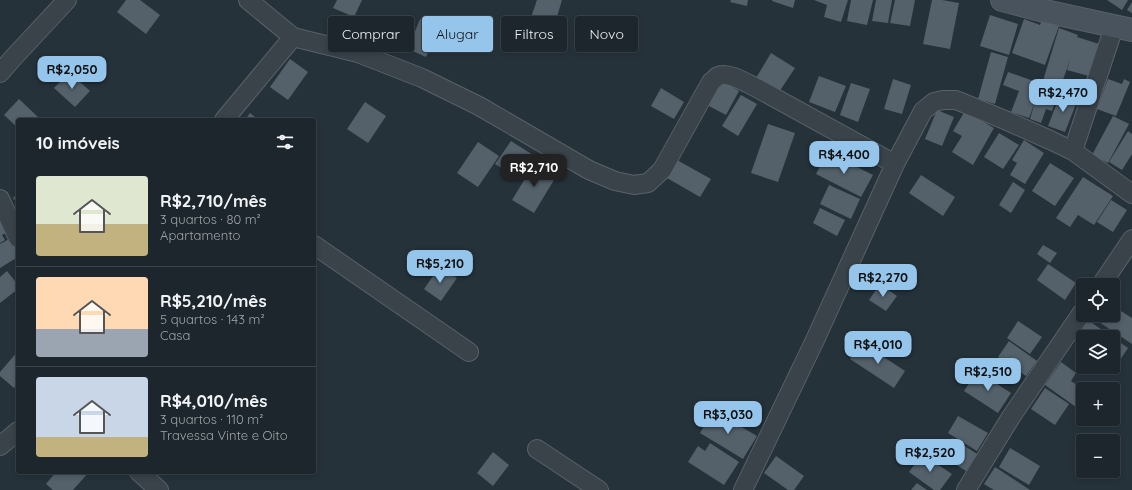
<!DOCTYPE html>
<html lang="pt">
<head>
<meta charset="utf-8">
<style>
	body { margin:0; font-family:Quicksand,sans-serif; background:#252e34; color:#f1f3f6; height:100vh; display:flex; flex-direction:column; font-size:15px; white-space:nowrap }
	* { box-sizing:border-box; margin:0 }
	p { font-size:13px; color:#a0a5a9 }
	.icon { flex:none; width:22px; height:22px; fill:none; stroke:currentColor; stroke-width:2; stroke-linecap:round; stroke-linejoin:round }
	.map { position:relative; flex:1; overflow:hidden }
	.side { position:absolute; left:16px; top:118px; width:300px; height:356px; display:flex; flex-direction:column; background:#1c262c; border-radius:4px; box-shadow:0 2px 6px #0003,0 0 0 1px #3a4348 }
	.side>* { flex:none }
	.hud { position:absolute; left:328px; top:16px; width:380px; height:36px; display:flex; gap:8px }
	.fabs { position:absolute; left:1076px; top:278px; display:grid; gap:8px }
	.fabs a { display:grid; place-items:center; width:44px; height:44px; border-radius:4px; background:#1c262c; box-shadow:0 2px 6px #0003,0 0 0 1px #3a4348; font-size:20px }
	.price { position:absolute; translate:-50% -34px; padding:0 9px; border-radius:8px; background:#95c5eb; color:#111; font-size:13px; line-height:26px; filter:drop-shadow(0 1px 2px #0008) }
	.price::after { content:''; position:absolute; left:50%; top:24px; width:12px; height:9px; margin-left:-6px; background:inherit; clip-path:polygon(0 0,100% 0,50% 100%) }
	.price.current { background:#222; color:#fff }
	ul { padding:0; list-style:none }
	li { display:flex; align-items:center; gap:12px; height:100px; padding:0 20px }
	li+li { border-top:1px solid #3a4348 }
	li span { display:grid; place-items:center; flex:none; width:112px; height:80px; border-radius:4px; color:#555 }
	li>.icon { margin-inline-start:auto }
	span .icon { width:48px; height:48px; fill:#fffc; stroke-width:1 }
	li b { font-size:17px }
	h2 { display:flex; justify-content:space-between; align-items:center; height:48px; padding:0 20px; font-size:17px }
	.pill { padding:0 14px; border-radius:4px; background:#1c262c; box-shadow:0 2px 6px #0003,0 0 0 1px #3a4348; font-size:14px; line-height:36px }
	.pill.current { background:#95c5eb; color:#111 }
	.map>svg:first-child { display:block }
	.building { fill:#54616a }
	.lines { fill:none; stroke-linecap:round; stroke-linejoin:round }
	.street-casing { stroke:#586168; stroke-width:20 }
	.secondary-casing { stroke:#586168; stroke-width:24 }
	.street { stroke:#3a434a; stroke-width:18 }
	.secondary { stroke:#48535d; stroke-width:22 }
</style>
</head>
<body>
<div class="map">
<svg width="1132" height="490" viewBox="0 0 1132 490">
	<rect width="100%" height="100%" fill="#26323a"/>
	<path class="building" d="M126,0H140L160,15L146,34L117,12Z
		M337,0H362L354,17L333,8Z
		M537,0H562L553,30L529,23Z
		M731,0H748L747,6L730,2Z
		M772,0H795L793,8L772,1Z
		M814,0H848L841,22L824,17L827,5Z
		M851,0H873L867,25L847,21Z
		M876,0H892L888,23L872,21Z
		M895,0H915L910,26L890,23Z
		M932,0H942L959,3L950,49L923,44Z
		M1107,0H1128L1122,10Z
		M1132,2V13L1127,10Z
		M990,15L1018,24L1009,55L980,46Z
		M420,19L439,27L426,57L408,49Z
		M1024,19L1040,25L1042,20L1059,26L1045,65L1012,53Z
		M1059,28L1078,35L1077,37L1099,44L1089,76L1067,70L1071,57L1052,111L1046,109L1041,123L1030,119L1035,102L1029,118L1011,112L1019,91L1003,85L1008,72L1042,84Z
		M991,52L1008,57L995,104L978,99Z
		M771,53L795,68L779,92L756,78Z
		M290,59L308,72L288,100L270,87Z
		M69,72L90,91L75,107L54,88Z
		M819,76L846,86L835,112L809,102Z
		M893,79L911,85L902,114L884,109Z
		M1108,79L1122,84L1124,79L1130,82L1116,116L1097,109Z
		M721,80L739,91L726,115L707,105Z
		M851,83L870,89L858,122L840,115Z
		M661,88L684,102L674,119L651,106Z
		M741,95L757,104L738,136L722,126Z
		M1060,95L1071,99L1072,97L1078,99L1065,132L1048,126Z
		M19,99L38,117L35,120H18V128L4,115Z
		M365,102L386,116L368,143L347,129Z
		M937,110L954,117L942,146L925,139Z
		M965,111L994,128L973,165L952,152L962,136L953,131Z
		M250,113L259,120H245Z
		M1113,116L1129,124L1108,163L1092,155Z
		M768,124L795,133L778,182L751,173Z
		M1128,131L1132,134V154L1122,170L1109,162Z
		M999,133L1019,145L1003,169L984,157Z
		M1024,140L1044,153L1025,184L1010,175L1017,163L1012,160Z
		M511,141L533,155L517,178L495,164Z
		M478,142L499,156L478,187L457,173Z
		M827,152L873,175L861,197L816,174Z
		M677,160L711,179L700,197L667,178Z
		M535,162L557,175L534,213L512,200Z
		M1050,163L1074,178L1055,206L1032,191Z
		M921,175L955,197L943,216L909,193Z
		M1083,177L1113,196L1094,225L1078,215L1070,227L1056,218Z
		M1013,182L1025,190L1011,213L999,205Z
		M829,185L860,199L851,219L820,204Z
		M18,193V204L13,198Z
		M1111,200L1127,210L1113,232L1097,222Z
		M820,208L845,220L837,236L813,223Z
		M3,219L10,231L2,235L5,240L0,243V221Z
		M11,238L18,250V257L0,268V244Z
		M1043,245L1057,253L1050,263L1037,254Z
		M1048,264L1076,283L1065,300L1037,280Z
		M440,266L457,278L441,301L424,289Z
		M7,271L18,285V289L0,303V277Z
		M880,284L897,296L886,311L869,300Z
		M1113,306L1132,318V344L1093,318L1095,315H1113Z
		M1085,318L1128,348L1116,366L1113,364V337H1083V343L1072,336Z
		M1018,321L1042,337L1030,354L1007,338Z
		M1009,341L1037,361L1026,376L998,357Z
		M861,342L905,371L894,388L850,359Z
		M18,351V383L14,388L0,376V372Z
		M1061,362L1076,373L1071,381L1083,389V412L1045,385Z
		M977,371L1011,393L998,413L964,391Z
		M1045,388L1069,404L1055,425L1031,409Z
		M713,410L757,436L743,459L700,433Z
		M958,416L988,433L977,451L948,433Z
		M952,438L977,454L966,471L941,455Z
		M710,443L739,462L724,485L688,462L698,446L705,451Z
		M1010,448L1040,466L1029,485L999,467Z
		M493,452L509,465L493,486L477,473Z
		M922,454L952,474L940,490H934L909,472Z
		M776,456L804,476L794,490H788L764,473Z
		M995,467L1030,490H994L984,484Z
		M56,472H89L73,490H53L46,484Z
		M917,483L927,490H911Z"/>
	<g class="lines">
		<g class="street-casing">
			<path id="street" d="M248,0L293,37L358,53L422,78L479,106L589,170L615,181L634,185L648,183L662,170L711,82C713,81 716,77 718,76C728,71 748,84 757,88L895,164
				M0,73L13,58L67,0
				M224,120L293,37
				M1073,151L1114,27
				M0,199L18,238
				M314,245L469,352
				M1101,285L1132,239
				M0,446L18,431
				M537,449L599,490
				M139,472L159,490
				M743,490L815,340L895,164L923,111L934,102L943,100H956L1005,120L1050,140L1073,151L1132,194
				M966,490L1011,417L1083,311"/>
		</g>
		<g class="secondary-casing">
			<path id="secondary" d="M1002,0L1040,10L1132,30"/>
		</g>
		<use href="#street" class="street"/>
		<use href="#secondary" class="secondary"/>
	</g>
</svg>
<div class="fabs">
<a><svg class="icon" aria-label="locate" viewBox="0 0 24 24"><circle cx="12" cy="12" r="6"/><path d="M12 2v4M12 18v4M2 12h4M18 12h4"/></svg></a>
<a><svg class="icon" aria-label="layers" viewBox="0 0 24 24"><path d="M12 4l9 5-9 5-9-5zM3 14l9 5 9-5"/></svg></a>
<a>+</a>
<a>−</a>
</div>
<b class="price" style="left:72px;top:90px">R$2,050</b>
<b class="price" style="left:1063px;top:113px">R$2,470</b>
<b class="price" style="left:844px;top:175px">R$4,400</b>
<b class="price current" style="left:534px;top:188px">R$2,710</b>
<b class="price" style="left:440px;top:284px">R$5,210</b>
<b class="price" style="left:883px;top:298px">R$2,270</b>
<b class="price" style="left:878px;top:365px">R$4,010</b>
<b class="price" style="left:988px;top:392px">R$2,510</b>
<b class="price" style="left:728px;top:435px">R$3,030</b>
<b class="price" style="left:930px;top:473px">R$2,520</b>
<div class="hud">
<a class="pill">Comprar</a>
<a class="pill current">Alugar</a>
<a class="pill">Filtros</a>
<a class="pill">Novo</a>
</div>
<section class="side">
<h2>10 imóveis<svg class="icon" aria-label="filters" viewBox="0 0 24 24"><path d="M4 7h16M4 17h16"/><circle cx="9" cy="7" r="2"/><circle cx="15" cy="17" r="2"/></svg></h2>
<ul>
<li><span style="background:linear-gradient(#dfe7d0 60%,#c2b280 0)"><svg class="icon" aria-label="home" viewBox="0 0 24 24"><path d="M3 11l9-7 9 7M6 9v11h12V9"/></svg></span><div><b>R$2,710/mês</b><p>3 quartos · 80 m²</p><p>Apartamento</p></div></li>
<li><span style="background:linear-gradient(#ffd9b3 65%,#9aa5b1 0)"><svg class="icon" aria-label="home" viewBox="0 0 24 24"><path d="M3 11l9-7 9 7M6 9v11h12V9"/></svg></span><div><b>R$5,210/mês</b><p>5 quartos · 143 m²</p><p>Casa</p></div></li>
<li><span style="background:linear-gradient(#c9d6e8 75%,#c2b280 0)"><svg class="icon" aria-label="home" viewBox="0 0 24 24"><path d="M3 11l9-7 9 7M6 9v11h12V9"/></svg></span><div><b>R$4,010/mês</b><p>3 quartos · 110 m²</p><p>Travessa Vinte e Oito</p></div></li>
</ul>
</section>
</div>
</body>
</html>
